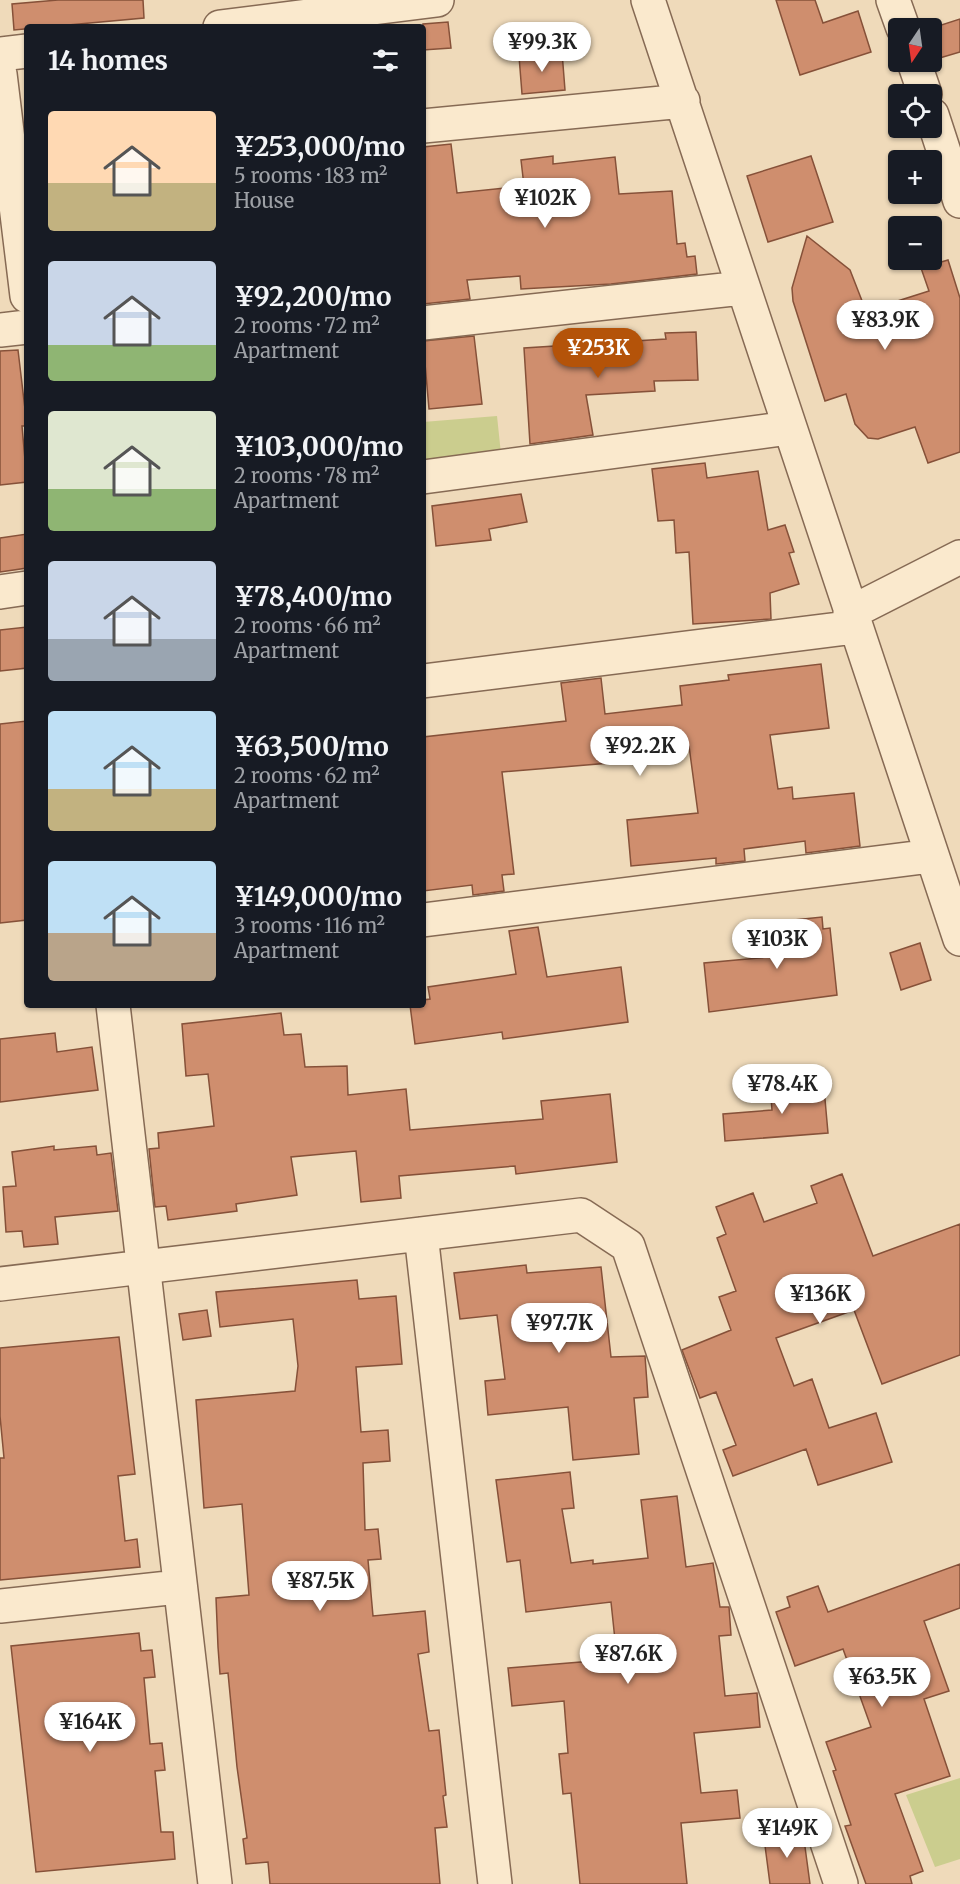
<!DOCTYPE html>
<html lang="en">
<head>
<meta charset="utf-8">
<style>
	body { margin:0; font-family:Merriweather,serif; background:#242831; color:#f1f3f6; height:100vh; display:flex; flex-direction:column; font-size:22px; white-space:nowrap }
	* { box-sizing:border-box; margin:0 }
	p { font-size:20px; color:#9ea1a6 }
	.icon { flex:none; width:33px; height:33px; fill:none; stroke:currentColor; stroke-width:2; stroke-linecap:round; stroke-linejoin:round }
	.map { position:relative; flex:1; overflow:hidden }
	.side { position:absolute; left:24px; top:24px; width:402px; height:984px; display:flex; flex-direction:column; background:#171b24; border-radius:6px; box-shadow:0 2px 4px #0004 }
	.side>* { flex:none }
	.needle { width:39px; rotate:193deg }
	.tools { position:absolute; left:888px; top:18px; display:grid; gap:12px }
	.tools a { display:grid; place-items:center; width:54px; height:54px; border-radius:6px; background:#171b24; box-shadow:0 2px 4px #0004; font-size:30px }
	.price { position:absolute; translate:-50% -51px; padding:0 14px; border-radius:21px; background:#fff; color:#222; font-size:20px; line-height:39px; filter:drop-shadow(0 2px 3px #0008) }
	.price::after { content:''; position:absolute; left:50%; top:36px; width:18px; height:14px; margin-left:-9px; background:inherit; clip-path:polygon(0 0,100% 0,50% 100%) }
	.price.active { background:#b45309; color:#fff }
	ul { padding:0; list-style:none }
	li { display:flex; align-items:center; gap:18px; height:150px; padding:0 24px }
	li span { display:grid; place-items:center; flex:none; width:168px; height:120px; border-radius:6px; color:#555 }
	li>.icon { margin-inline-start:auto }
	span .icon { width:72px; height:72px; fill:#fffc; stroke-width:1 }
	li b { font-size:26px }
	h2 { display:flex; justify-content:space-between; align-items:center; height:72px; padding:0 24px; font-size:26px }
	.map>svg:first-child { display:block }
	.green { fill:#cbcd8e }
	.building { fill:#cf8e6e; stroke:#865139; stroke-width:1.5 }
	.lines { fill:none; stroke-linecap:round; stroke-linejoin:round }
	.street-casing { stroke:#866a54; stroke-width:36 }
	.street { stroke:#fae9cd; stroke-width:33 }
</style>
</head>
<body>
<div class="map">
<svg width="960" height="1884" viewBox="0 0 960 1884">
	<rect width="100%" height="100%" fill="#efdaba"/>
	<path class="green" d="M497,416L501,454L423,464V422Z
		M960,1778V1859L935,1867L906,1795Z"/>
	<path class="building" d="M58,0H143L144,18L14,30L12,4Z
		M776,0H815L823,23L858,11L871,52L800,75Z
		M960,19V52L933,60L932,28Z
		M448,22L451,48L423,50V24Z
		M562,52L565,90L522,94L519,56Z
		M451,144L457,193L524,186L521,160L553,156V164L615,157L619,194L672,191L677,244L685,243L687,257L695,256L697,274L611,284L521,289L520,276L467,280L470,299L423,304V147Z
		M811,156L833,222L768,242L747,176Z
		M807,236L850,270L866,311L929,291L921,268L948,260L960,298V452L928,463L915,427L878,439L868,438L855,424L846,394L825,401L793,301L792,288Z
		M696,332L698,380L654,381L655,391L586,395L593,435L530,444L524,348L666,339L665,333Z
		M474,336L482,404L429,409L423,341Z
		M18,350L27,426H22L27,482L0,485V351Z
		M705,463L707,478L758,471L768,530L785,525L794,552L789,553L799,584L770,593L771,619L693,624L689,552L676,553L674,520L658,521L652,469Z
		M521,494L527,522L489,529L491,540L436,546L432,506Z
		M27,534V568L0,572V538Z
		M27,627V668L0,671V630Z
		M821,664L829,728L770,735L778,789L792,787L793,799L854,793L860,846L806,853L805,841L744,849L745,861L716,864V858L631,866L627,820L698,813L689,746H687L686,741L620,750L622,762L502,772L514,874L502,875L504,891L473,895L472,885L423,891V737L566,721L561,683L601,678L605,714L682,705L680,686L729,680L728,675Z
		M27,721V920L0,923V724Z
		M822,917L823,929L830,928L837,995L709,1012L704,963L779,956L775,922Z
		M538,927L547,977L621,967L628,1022L503,1039L502,1032L415,1044L410,1005H423V1000L430,999L428,987L516,974L509,931Z
		M920,943L931,980L901,990L890,953Z
		M281,1013L284,1035L301,1034L305,1067L347,1066L348,1095L406,1089L410,1130L543,1119L541,1101L610,1094L617,1162L516,1174L515,1166L399,1176L401,1198L361,1202L356,1151L291,1157L297,1195L236,1204L237,1211L168,1220L166,1206L155,1207L149,1149L159,1148L158,1133L214,1126L208,1074L186,1076L182,1024Z
		M55,1033L57,1052L92,1047L98,1090L0,1102V1039Z
		M802,1081L804,1090L824,1088L828,1133L725,1141L723,1114L772,1110L770,1084Z
		M54,1146V1150L96,1146L97,1155L111,1153L118,1211L55,1217L58,1244L24,1247L22,1231L6,1232L3,1187L16,1186L12,1152Z
		M842,1174L873,1256L960,1224V1355L882,1384L854,1310L776,1338L794,1386L812,1379L829,1428L876,1413L892,1462L818,1485L806,1449L733,1476L723,1450L736,1445L716,1392L700,1398L682,1350L731,1330L719,1297L736,1291L717,1238L726,1234L716,1207L753,1193L764,1222L817,1203L811,1186Z
		M526,1265L527,1273L601,1267L611,1357L645,1356L648,1397L634,1398L639,1454L573,1460L568,1407L488,1415L485,1381L505,1379L497,1315L460,1319L454,1273Z
		M357,1280L359,1299L396,1296L402,1364L356,1367L361,1432L388,1430L390,1461L363,1463L365,1530L378,1529L381,1559L368,1560L373,1616L425,1611L429,1652L418,1654L429,1731L439,1730L446,1795L443,1796L447,1827L435,1828L440,1884H270L268,1862L246,1864L243,1839L247,1838L237,1767L228,1673L220,1674L218,1647L216,1598L249,1595L242,1504L204,1508L196,1400L295,1391L298,1366L293,1319L220,1327L216,1292Z
		M207,1310L211,1336L183,1340L179,1314Z
		M119,1337L135,1474L118,1476L125,1541L137,1539L140,1567L0,1580V1458H4L0,1416V1348Z
		M570,1472L574,1508L562,1509L571,1563L593,1560V1564L648,1558L641,1500L677,1496L686,1567L713,1563L720,1607H729L731,1635L719,1636L725,1696L757,1693L760,1727L694,1733L701,1793L737,1790L740,1818L681,1823L687,1884H580L571,1793L563,1794L559,1754L568,1753L564,1701L512,1706L508,1668L617,1659L611,1602L526,1612L520,1560L507,1562L496,1480Z
		M960,1564V1608L924,1621L949,1691L924,1699L950,1776L895,1794L923,1871L910,1876L912,1884H866L845,1826L851,1825L833,1771L836,1770L826,1742L871,1727L843,1649L795,1666L776,1612L790,1607L787,1597L818,1586L828,1612Z
		M139,1633L141,1651L152,1650L155,1677L144,1678L150,1744L162,1743L165,1770L155,1771L161,1832H173L175,1859L36,1872L11,1646Z
		M803,1832L810,1884H770L764,1838Z"/>
	<g class="lines">
		<g class="street-casing">
			<path id="street" d="M648,0L960,939
				M893,0L903,28
				M220,27L437,0
				M0,54L27,51
				M914,62L925,94
				M0,74L27,296
				M932,115L960,201
				M423,126L683,101
				M423,323L742,288
				M0,330L27,327
				M423,477L789,428
				M0,592L27,588
				M850,613L960,557
				M423,681L855,627
				M423,920L931,856
				M113,1005L215,1884
				M421,1234L495,1884
				M0,1284L581,1215L628,1246L841,1884
				M0,1606L178,1587"/>
		</g>
		<use href="#street" class="street"/>
	</g>
</svg>
<div class="tools">
<a><svg class="needle" viewBox="-14 -14 28 28"><path d="M0-13l5 13h-10z" fill="#e53935"/><path d="M0 13l5-13h-10z" fill="#9ea1a6"/></svg></a>
<a><svg class="icon" aria-label="locate" viewBox="0 0 24 24"><circle cx="12" cy="12" r="6"/><path d="M12 2v4M12 18v4M2 12h4M18 12h4"/></svg></a>
<a>+</a>
<a>−</a>
</div>
<b class="price" style="left:542px;top:73px">¥99.3K</b>
<b class="price" style="left:545px;top:229px">¥102K</b>
<b class="price" style="left:885px;top:351px">¥83.9K</b>
<b class="price active" style="left:598px;top:379px">¥253K</b>
<b class="price" style="left:640px;top:777px">¥92.2K</b>
<b class="price" style="left:777px;top:970px">¥103K</b>
<b class="price" style="left:782px;top:1115px">¥78.4K</b>
<b class="price" style="left:820px;top:1325px">¥136K</b>
<b class="price" style="left:559px;top:1354px">¥97.7K</b>
<b class="price" style="left:320px;top:1612px">¥87.5K</b>
<b class="price" style="left:628px;top:1685px">¥87.6K</b>
<b class="price" style="left:882px;top:1708px">¥63.5K</b>
<b class="price" style="left:90px;top:1753px">¥164K</b>
<b class="price" style="left:787px;top:1859px">¥149K</b>
<section class="side">
<h2>14 homes<svg class="icon" aria-label="filters" viewBox="0 0 24 24"><path d="M4 7h16M4 17h16"/><circle cx="9" cy="7" r="2"/><circle cx="15" cy="17" r="2"/></svg></h2>
<ul>
<li><span style="background:linear-gradient(#ffd9b3 60%,#c2b280 0)"><svg class="icon" aria-label="home" viewBox="0 0 24 24"><path d="M3 11l9-7 9 7M6 9v11h12V9"/></svg></span><div><b>¥253,000/mo</b><p>5 rooms · 183 m²</p><p>House</p></div></li>
<li><span style="background:linear-gradient(#c9d6e8 70%,#8fb573 0)"><svg class="icon" aria-label="home" viewBox="0 0 24 24"><path d="M3 11l9-7 9 7M6 9v11h12V9"/></svg></span><div><b>¥92,200/mo</b><p>2 rooms · 72 m²</p><p>Apartment</p></div></li>
<li><span style="background:linear-gradient(#dfe7d0 65%,#8fb573 0)"><svg class="icon" aria-label="home" viewBox="0 0 24 24"><path d="M3 11l9-7 9 7M6 9v11h12V9"/></svg></span><div><b>¥103,000/mo</b><p>2 rooms · 78 m²</p><p>Apartment</p></div></li>
<li><span style="background:linear-gradient(#c9d6e8 65%,#9aa5b1 0)"><svg class="icon" aria-label="home" viewBox="0 0 24 24"><path d="M3 11l9-7 9 7M6 9v11h12V9"/></svg></span><div><b>¥78,400/mo</b><p>2 rooms · 66 m²</p><p>Apartment</p></div></li>
<li><span style="background:linear-gradient(#bfe0f5 65%,#c2b280 0)"><svg class="icon" aria-label="home" viewBox="0 0 24 24"><path d="M3 11l9-7 9 7M6 9v11h12V9"/></svg></span><div><b>¥63,500/mo</b><p>2 rooms · 62 m²</p><p>Apartment</p></div></li>
<li><span style="background:linear-gradient(#bfe0f5 60%,#b9a48a 0)"><svg class="icon" aria-label="home" viewBox="0 0 24 24"><path d="M3 11l9-7 9 7M6 9v11h12V9"/></svg></span><div><b>¥149,000/mo</b><p>3 rooms · 116 m²</p><p>Apartment</p></div></li>
</ul>
</section>
</div>
</body>
</html>
